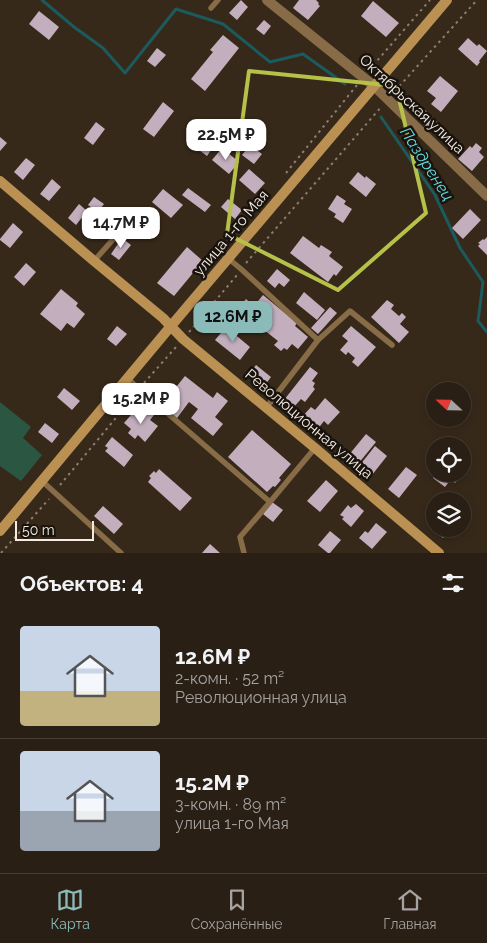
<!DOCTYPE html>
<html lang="ru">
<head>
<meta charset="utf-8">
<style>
	body { margin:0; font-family:Raleway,sans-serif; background:#352c22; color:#f1f3f6; height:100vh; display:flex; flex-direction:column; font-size:19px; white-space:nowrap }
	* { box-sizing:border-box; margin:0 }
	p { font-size:16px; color:#a5a2a0 }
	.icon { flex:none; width:28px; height:28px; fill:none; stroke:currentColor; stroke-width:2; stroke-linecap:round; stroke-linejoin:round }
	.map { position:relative; height:553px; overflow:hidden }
	.side { display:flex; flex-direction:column; background:#291f14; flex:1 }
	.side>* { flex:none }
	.needle { width:32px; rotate:292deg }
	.fabs { position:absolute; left:426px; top:382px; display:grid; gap:10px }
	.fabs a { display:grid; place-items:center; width:45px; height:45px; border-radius:50%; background:#291f14; box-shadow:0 2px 8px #0003,0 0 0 1px #453d34; font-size:25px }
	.scale { position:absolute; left:15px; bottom:12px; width:79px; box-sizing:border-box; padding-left:5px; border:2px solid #f5ebe2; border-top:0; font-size:14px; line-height:18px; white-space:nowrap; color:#f5ebe2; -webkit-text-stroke:4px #19130d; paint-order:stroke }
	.price { position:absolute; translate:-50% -42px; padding:0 11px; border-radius:10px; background:#fff; color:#222; font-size:16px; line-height:32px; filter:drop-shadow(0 1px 2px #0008) }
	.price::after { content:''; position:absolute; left:50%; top:30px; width:15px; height:11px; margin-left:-8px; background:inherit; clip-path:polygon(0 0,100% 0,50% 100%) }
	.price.current { background:#8bbbb9; color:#111 }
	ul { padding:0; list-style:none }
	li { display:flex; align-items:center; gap:15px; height:125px; padding:0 20px }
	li+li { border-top:1px solid #453d34 }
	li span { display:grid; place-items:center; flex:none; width:140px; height:100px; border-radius:5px; color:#555 }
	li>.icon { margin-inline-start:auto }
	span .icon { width:60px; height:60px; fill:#fffc; stroke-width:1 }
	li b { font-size:21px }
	h2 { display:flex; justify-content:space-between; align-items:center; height:60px; padding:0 20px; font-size:21px }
	.dock { display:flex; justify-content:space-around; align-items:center; height:70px; border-top:1px solid #453d34; background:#291f14; font-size:14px; color:#a5a2a0 }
	.dock a { display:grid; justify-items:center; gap:2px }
	.dock .current { color:#8bbbb9 }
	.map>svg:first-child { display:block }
	.green { fill:#2b5642 }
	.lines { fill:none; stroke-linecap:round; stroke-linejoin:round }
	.stream { stroke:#1b5a5d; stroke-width:3 }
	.building { fill:#c3aebd }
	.path { stroke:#8b7e72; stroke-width:2; stroke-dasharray:2.5 4; stroke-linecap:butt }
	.lane { stroke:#876c47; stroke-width:5.5 }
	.street { stroke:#876c47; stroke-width:10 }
	.secondary { stroke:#ba9053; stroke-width:10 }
	.marked { fill:none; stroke:#b6c149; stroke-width:4; stroke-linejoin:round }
	.labels { text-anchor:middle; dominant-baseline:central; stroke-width:5; stroke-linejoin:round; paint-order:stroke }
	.street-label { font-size:15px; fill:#f5ebe2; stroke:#19130d }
	.water-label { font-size:16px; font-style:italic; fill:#63dce2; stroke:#19130d }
</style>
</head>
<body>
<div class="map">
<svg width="487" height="553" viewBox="0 0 487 553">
	<rect width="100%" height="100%" fill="#37291a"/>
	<path class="green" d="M0,402L31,427L23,438L42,455L21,481L0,466Z"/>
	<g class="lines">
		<path class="stream" d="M42,0L74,27L103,48L125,73L176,9L223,24L270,62L303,54L345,84
			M381,117L435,195L460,248L483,282L478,321L487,332"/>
	</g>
	<path class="building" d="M241,0L248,7L237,20L229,13Z
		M299,0H316L319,3L318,4L320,6L308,20L293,8Z
		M373,1L399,23L386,37L361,16Z
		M39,11L59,27L49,40L29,24Z
		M264,20L271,26L264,35L256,29Z
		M223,35L239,48L205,91L191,79L213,52L210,50Z
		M468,38L477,46L479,44L487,51L479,61L480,62L477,66L458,49Z
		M157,48L166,55L155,67L147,61Z
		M440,76L458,91L441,112L431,104L436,98L427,91Z
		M163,102L174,111L154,137L143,129Z
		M420,105L437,122L429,129L413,113Z
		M96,122L105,129L93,145L84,138Z
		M0,137L7,143L0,151Z
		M201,139L213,147L207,156L195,147Z
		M476,143L482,148L479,152L484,157L472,171L458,159L470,146L472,148Z
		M250,145L262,154L254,164L242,155Z
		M222,148L239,162L229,174L212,160Z
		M26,158L35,165L23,180L14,172Z
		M249,169L265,183L255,194L239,180Z
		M358,172L365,178L366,176L376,184L366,197L349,183Z
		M52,179L61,187L49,201L40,194Z
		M188,188L211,205L205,212L182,195Z
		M163,189L183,205L171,218L152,202Z
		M337,195L346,201L344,204L352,209L343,223L334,217L336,214L328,209Z
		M94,197L104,204L98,212L88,205Z
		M228,199L242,210L235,219L221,207Z
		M79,204L87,211L76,225L68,218Z
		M470,209L481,220L463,239L452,228Z
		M13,223L23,232L10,248L0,240V239Z
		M303,236L319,248L321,245L332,252L329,256L343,267L336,276L334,274L328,282L290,253Z
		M487,237V255L478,246L480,244L478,243L483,239L484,240Z
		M122,238L131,245L119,260L111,254Z
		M187,247L203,261L174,296L157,283Z
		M26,263L36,272L24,286L14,277Z
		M277,269L290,280L284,287L279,283L275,288L267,281Z
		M61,289L78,303L76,306L85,314L74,328L67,323L61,331L40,314Z
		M304,292L325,310L317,320L296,303Z
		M263,295L297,323L295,326L308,337L298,349L292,344L287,350L284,348L281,351L274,345L278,341L254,322L252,325L235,312L246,299L254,306Z
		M387,300L394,305L391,309L399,316L402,313L406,317L400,324L409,332L399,343L371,317Z
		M330,307L337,313L318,334L311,328Z
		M117,326L127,334L116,346L107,339Z
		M351,326L376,347L358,367L352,362L355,358L348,352L346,355L340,350L348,341L342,336Z
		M226,327L250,347L240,360L215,340Z
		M256,365L271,377L265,385L250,373Z
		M310,367L318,373L312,381L315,383L313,387L315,389L305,402L301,399L293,408L284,400Z
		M185,376L213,398L217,392L228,401L215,417L223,424L213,436L191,418L198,409L189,402L177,418L161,406Z
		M64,388L80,401L72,410L57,397Z
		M325,398L340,412L328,425L324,421L317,430L302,417L311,407L315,410Z
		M137,408L144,415L148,410L154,415L150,420L158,426L145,442L138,435L135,439L128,433L131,429L124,423Z
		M45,423L59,434L52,443L38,432Z
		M252,430L291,464L279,478L281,480L275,487L273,486L267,492L228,457Z
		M366,434L376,442L358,464L348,456Z
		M112,437L133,455L124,467L105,451L108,448L105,446Z
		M375,446L387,456L372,475L360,465Z
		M406,467L417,475L399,498L388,489Z
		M159,469L192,498L180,511L148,482L151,478L149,476L154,471L156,473Z
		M436,474H463L455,483L451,479L445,487L433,478Z
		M326,480L338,491L320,512L307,501Z
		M272,502L283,510L273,522L263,514Z
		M356,504L364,511L351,527L342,519L344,517L340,515L348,505L351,508Z
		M103,506L123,524L114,534L94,516Z
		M462,509L468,513L462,519Z
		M376,523L387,532L372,549L359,538L365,531L368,533Z
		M435,523V529H451L443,538L431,528Z
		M330,531L341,540L330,553H328L318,545Z
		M210,544L220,553H202Z"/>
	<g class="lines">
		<path class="path" d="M369,70L430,0
			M395,91L477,0
			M286,173L357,85
			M246,263L382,106
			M189,332L237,275
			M144,383L176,347
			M60,485L135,395
			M1,553L49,499"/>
		<path class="lane" d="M211,8L218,0
			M229,259L241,269L318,340
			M94,261L139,210
			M128,379L270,502L315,448
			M266,408L318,340L350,311L392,345
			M42,481L121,553
			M244,553L240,537L270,502"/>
		<path class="street" d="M267,0L374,86L487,196"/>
		<path class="secondary" d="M0,181L94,261L163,318L183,339L315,448L439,553
			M0,531L171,326L447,0"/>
	</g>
	<path class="marked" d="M249,71L396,86L426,213L338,290L227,234Z"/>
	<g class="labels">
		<g class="street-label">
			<text transform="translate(412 104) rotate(43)">Октябрьская улица</text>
			<text transform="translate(231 233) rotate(-50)">улица 1-го Мая</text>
			<text transform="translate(309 424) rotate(40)">Революционная улица</text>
		</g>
		<g class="water-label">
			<text transform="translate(427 164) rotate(57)">Паздренец</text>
		</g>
	</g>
</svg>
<div class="fabs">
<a><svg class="needle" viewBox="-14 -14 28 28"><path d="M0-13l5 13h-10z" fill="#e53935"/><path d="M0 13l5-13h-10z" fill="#a5a2a0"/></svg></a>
<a><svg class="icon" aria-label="locate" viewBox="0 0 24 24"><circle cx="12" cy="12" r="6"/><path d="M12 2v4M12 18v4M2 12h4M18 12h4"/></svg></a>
<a><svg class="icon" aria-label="layers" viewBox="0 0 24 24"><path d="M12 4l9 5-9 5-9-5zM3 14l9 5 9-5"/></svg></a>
</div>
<div class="scale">50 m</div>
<b class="price" style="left:226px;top:161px">22.5M ₽</b>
<b class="price" style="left:121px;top:249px">14.7M ₽</b>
<b class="price current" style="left:233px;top:343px">12.6M ₽</b>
<b class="price" style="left:141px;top:425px">15.2M ₽</b>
</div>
<section class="side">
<h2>Объектов: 4<svg class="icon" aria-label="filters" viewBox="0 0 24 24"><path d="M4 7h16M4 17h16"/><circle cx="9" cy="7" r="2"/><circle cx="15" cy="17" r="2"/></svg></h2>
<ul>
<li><span style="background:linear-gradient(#c9d6e8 65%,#c2b280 0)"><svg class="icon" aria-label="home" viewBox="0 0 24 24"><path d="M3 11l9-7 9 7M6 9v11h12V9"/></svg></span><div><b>12.6M ₽</b><p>2-комн. · 52 m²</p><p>Революционная улица</p></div></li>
<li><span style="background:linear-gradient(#c9d6e8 60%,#9aa5b1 0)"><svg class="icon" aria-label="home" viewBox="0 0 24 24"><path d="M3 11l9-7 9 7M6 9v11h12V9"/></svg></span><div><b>15.2M ₽</b><p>3-комн. · 89 m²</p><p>улица 1-го Мая</p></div></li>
</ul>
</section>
<nav class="dock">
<a class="current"><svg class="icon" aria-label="map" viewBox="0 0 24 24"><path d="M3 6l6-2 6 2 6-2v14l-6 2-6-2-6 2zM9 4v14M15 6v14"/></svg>Карта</a>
<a><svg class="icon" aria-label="saved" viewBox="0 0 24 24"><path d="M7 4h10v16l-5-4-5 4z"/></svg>Сохранённые</a>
<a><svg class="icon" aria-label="home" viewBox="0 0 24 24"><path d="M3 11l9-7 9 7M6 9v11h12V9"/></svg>Главная</a>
</nav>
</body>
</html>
